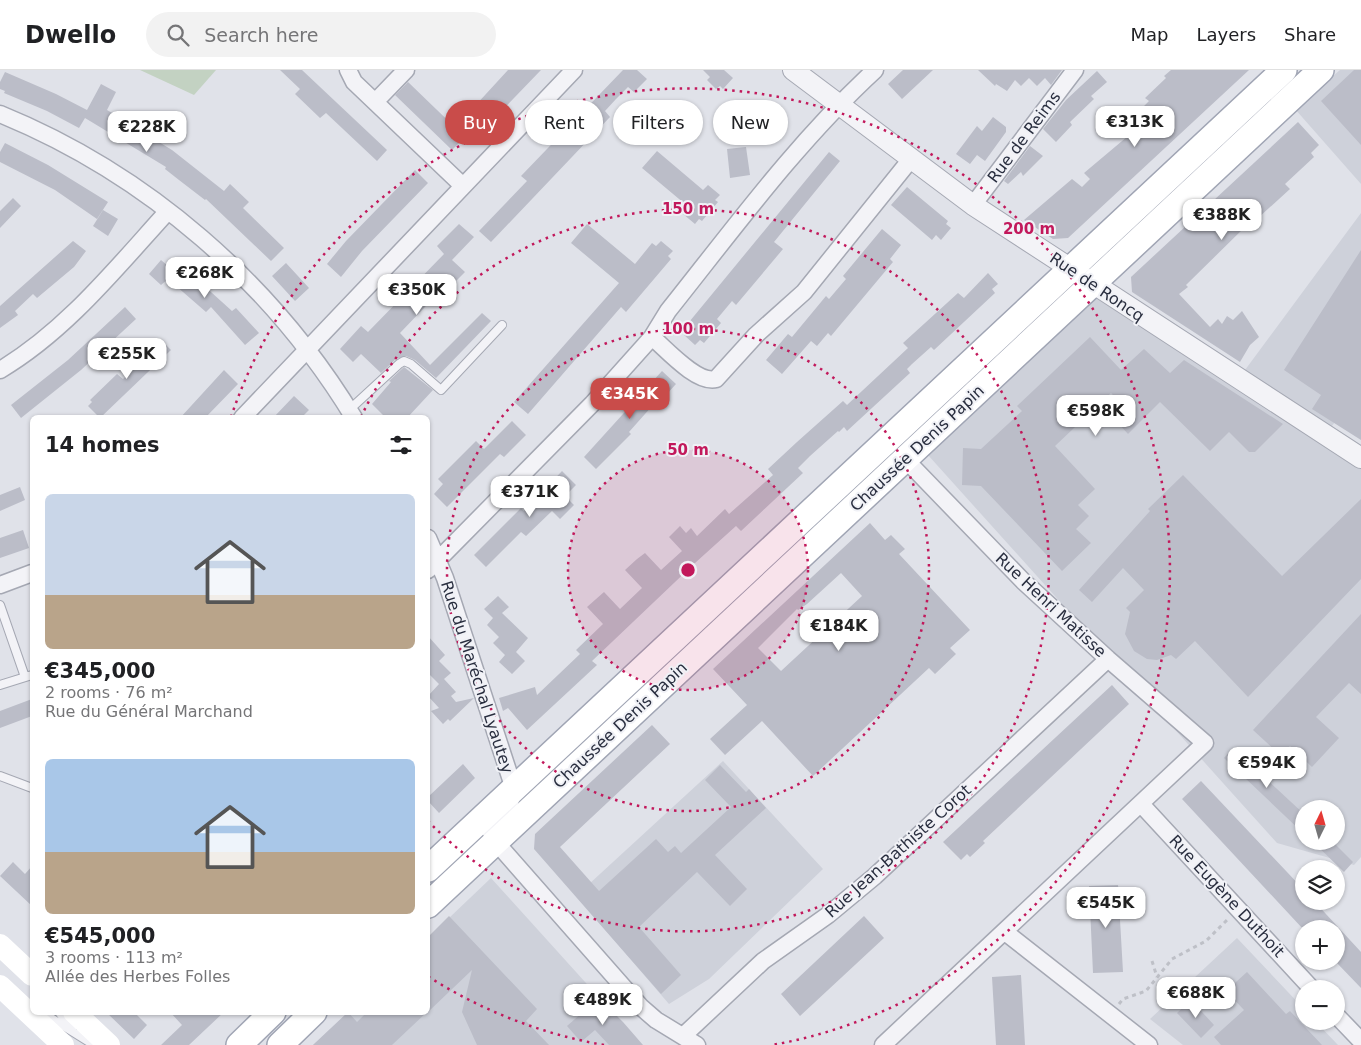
<!DOCTYPE html>
<html lang="en">
<head>
<meta charset="utf-8">
<style>
	body { margin:0; font-family:"DejaVu Sans",sans-serif; background:#f2f2f2; color:#202124; height:100vh; display:flex; flex-direction:column; font-size:19px; white-space:nowrap }
	* { box-sizing:border-box; margin:0 }
	p { font-size:16px; color:#757577 }
	.icon { flex:none; width:28px; height:28px; fill:none; stroke:currentColor; stroke-width:2; stroke-linecap:round; stroke-linejoin:round }
	.map { position:relative; flex:1; overflow:hidden }
	.sheet { position:absolute; left:30px; top:345px; width:400px; height:600px; display:flex; flex-direction:column; background:#fff; border-radius:8px; box-shadow:0 1px 4px #0004 }
	.sheet>* { flex:none }
	.banner { position:absolute; left:445px; top:30px; width:475px; height:45px; display:flex; gap:10px }
	.needle { width:32px; rotate:5deg }
	.buttons { position:absolute; left:1295px; top:730px; display:grid; gap:10px }
	.buttons a { display:grid; place-items:center; width:50px; height:50px; border-radius:50%; background:#fff; box-shadow:0 1px 4px #0004; font-size:25px }
	.price { position:absolute; translate:-50% -42px; padding:0 11px; border-radius:10px; background:#fff; color:#222; font-size:16px; line-height:32px; filter:drop-shadow(0 1px 2px #0008) }
	.price::after { content:''; position:absolute; left:50%; top:30px; width:15px; height:11px; margin-left:-8px; background:inherit; clip-path:polygon(0 0,100% 0,50% 100%) }
	.price.active { background:#c94c4a; color:#fff }
	ul { padding:0; list-style:none }
	li { display:grid; align-content:center; gap:10px; height:265px; padding:0 15px }
	li span { display:grid; place-items:center; height:155px; border-radius:8px; color:#555 }
	li>.icon { margin-inline-start:auto }
	span .icon { width:90px; height:90px; fill:#fffc; stroke-width:1 }
	li b { font-size:21px }
	h2 { display:flex; justify-content:space-between; align-items:center; height:60px; padding:0 15px; font-size:21px }
	.pill { padding:0 18px; border-radius:22px; background:#fff; box-shadow:0 1px 4px #0004; font-size:18px; line-height:45px }
	.pill.active { background:#c94c4a; color:#fff }
	header { display:flex; align-items:center; gap:30px; box-sizing:border-box; height:70px; padding:0 25px; background:#fff; border-bottom:1px solid #e0e0e0 }
	header strong { font-size:24px }
	nav { display:flex; gap:28px; margin-inline-start:auto; font-size:18px }
	.search { width:350px; height:45px; background:#f2f2f2; display:flex; align-items:center; gap:12px; box-sizing:border-box; padding:0 18px; border-radius:28px; color:#757577; font-size:19px }
	.map>svg:first-child { display:block }
	.built { fill:#ced1da; fill-rule:evenodd }
	.green { fill:#c3d2c2 }
	.building { fill:#bbbdc8; fill-rule:evenodd }
	.lines { fill:none; stroke-linecap:round; stroke-linejoin:round }
	.service-casing { stroke:#a5a8b3; stroke-width:10 }
	.minor-casing { stroke:#a5a8b3; stroke-width:19 }
	.tertiary-casing { stroke:#a5a8b3; stroke-width:22 }
	.primary-casing { stroke:#a0a5b4; stroke-width:28 }
	.path { stroke:#bec0c7; stroke-width:3; stroke-dasharray:4 4; stroke-linecap:butt }
	.service { stroke:#f3f3f7; stroke-width:8 }
	.minor { stroke:#f3f3f7; stroke-width:16 }
	.tertiary { stroke:#f3f3f7; stroke-width:20 }
	.secondary { stroke:#fff; stroke-width:22 }
	.primary { stroke:#fff; stroke-width:25 }
	.ring { fill:none; stroke:#c2185b; stroke-width:2.5; stroke-dasharray:2.5 5 }
	.labels { text-anchor:middle; dominant-baseline:central; stroke-width:4; stroke-linejoin:round; paint-order:stroke }
	.street-label { font-size:16px; fill:#292e3f; stroke:#f0f1f6 }
	.centre { fill:#c2185b; stroke:#f0f1f6; stroke-width:2.5 }
	.ring-label { font-size:15px; text-anchor:middle; font-weight:bold; fill:#c2185b; stroke:#f0f1f6; stroke-width:4; stroke-linejoin:round; paint-order:stroke }
</style>
</head>
<body>
<header>
<strong>Dwello</strong>
<div class="search"><svg class="icon" aria-label="search" viewBox="0 0 24 24"><circle cx="10" cy="10" r="6"/><path d="M15 15l6 6"/></svg>Search here</div>
<nav><a>Map</a><a>Layers</a><a>Share</a></nav>
</header>
<div class="map">
<svg width="1361" height="975" viewBox="0 0 1361 975">
	<rect width="100%" height="100%" fill="#e0e2e9"/>
	<path class="built" d="M1340,0H1361V114L1295,39Z
		M1361,143V318L1322,369L1361,395V787L1354,795L1277,773L910,365L1093,202L1245,300ZM1304,739H1336V771H1304Z
		M723,691L823,799L709,909L669,934L576,826Z
		M491,808L642,975H313L348,943L428,942V868Z
		M1237,868L1304,939V951H1315L1338,975H1183L1150,949Z"/>
	<path class="green" d="M140,0H216L194,25Z"/>
	<path class="building" d="M280,0H302L387,80L377,91L326,43L320,48L295,24L300,19Z
		M508,0H541L488,55L477,45L479,43L474,37Z
		M623,0H637L647,9L634,22L628,17L616,29L605,41L610,47L491,172L479,161L527,111L521,106Z
		M703,0H724L733,8L723,19L720,16L716,19L707,10L710,7Z
		M903,0H933L902,29L888,14Z
		M978,0H1062L1051,15L1045,8L1037,16L1029,8L1021,16L1015,10L1007,21L996,14L995,16Z
		M1171,0H1249L1068,168L1053,169L1024,150L1072,109L1082,117L1090,109L1084,103L1128,66L1125,63L1141,48L1137,43L1149,31L1145,28L1166,8L1164,6Z
		M1354,0H1361V75L1321,31Z
		M1097,1L1107,12L1091,26L1094,29L1070,52L1072,55L1056,72L1043,59L1066,30Z
		M5,2L56,24L87,40L101,14L116,22L107,40L136,57L139,51L152,60L149,66L172,80L224,121L230,114L249,132L243,138L284,178L271,191L206,129L205,130L179,110L165,99L166,97L85,48L79,58L47,41L4,23L5,21L0,19V12Z
		M408,12L465,67L452,80L395,25Z
		M782,36L785,64L766,67L763,39Z
		M993,47L1006,57V62L985,91L977,85L970,94L956,84L977,56L982,61Z
		M1298,52L1319,75L1311,83L1314,87L1285,114L1290,119L1247,158L1246,156L1186,215L1188,217L1179,224L1210,257L1218,249L1222,254L1227,246L1233,250L1242,241L1259,267L1250,275L1240,292L1132,222L1131,207Z
		M5,73L48,95L108,132L97,149L55,120L0,92V82Z
		M1030,76L1043,86L1023,106L1021,102L1008,114L1004,111Z
		M746,77L750,105L730,108L727,79Z
		M657,81L703,120L708,115L720,125L715,130L718,132L702,151L699,149L695,154L683,144L688,139L684,136L685,134L642,98Z
		M829,82L840,91L774,172L783,179L736,235L732,231L717,249L721,253L704,273L700,270L695,275L684,265L688,260L685,257Z
		M415,100L428,113L362,181L341,207L327,194L346,171Z
		M907,117L948,151L946,154L951,158L941,170L936,165L932,170L891,135Z
		M13,128L21,136L0,158V141Z
		M103,140L118,149L108,166L93,156Z
		M459,154L474,167L452,190L465,202L450,217L447,214L400,263L430,295L482,243L491,251L436,308L415,290L406,286L396,289L381,303L361,284L353,292L340,279L361,256L368,262L444,184L437,176Z
		M587,154L635,194L652,173L656,176L661,171L673,181L668,186L671,189L626,242L621,237L528,344L514,332L619,213L571,173Z
		M882,159L901,175L890,189L893,192L831,266L828,263L817,276L811,271L782,304L766,290L788,264L792,267L826,226L829,229L846,209L843,206Z
		M73,171L86,181L74,197L37,228L33,224L15,241L18,245L0,258V236Z
		M1361,180V370L1312,339L1321,325L1284,300Z
		M161,190L174,201L180,194L232,241L236,238L259,263L245,275L211,237L206,242L168,209L161,215L149,204Z
		M286,193L309,218L295,231L272,206Z
		M988,203L998,214L992,219L995,223L934,280L931,277L912,294L907,299L910,303L847,361L844,357L839,362L838,361L810,386L798,398L803,403L741,461L736,456L695,493L592,591L597,595L527,660L508,638L503,641L499,628L535,617L537,625L580,584L576,580L603,554L587,537L604,522L620,539L642,518L625,500L637,489L645,483L661,500L682,481L669,467L680,456L686,463L691,458L697,466L725,439L729,444L773,405L768,399L797,372L843,331L847,335L908,278L903,273L958,223L964,228Z
		M125,237L136,249L81,300L21,348L11,335L68,290Z
		M1090,267L1121,300L1144,279L1170,303L1184,290L1283,354L1255,382H1249L1229,362L1210,381L1160,332L1128,364L1118,353L1129,342L1111,323L1055,376L1095,419L1078,435L1089,446L1076,459L1091,473L1062,501L981,416L962,415L963,378L981,379L1022,341L1017,336Z
		M150,271L156,277L162,271L171,280L100,348L88,336L92,332L90,330L117,304L123,309L136,297L145,287L140,282Z
		M404,297L433,320L407,348H386L372,334L391,312L389,311Z
		M224,300L238,314L205,348H180Z
		M662,301L676,314L655,337L653,335L629,362L631,364L596,399L584,387Z
		M294,326L309,340L301,348H273Z
		M512,351L526,365L504,387L500,384L447,437L434,424L443,414L438,409L476,371L484,379Z
		M562,401L576,415L565,426L574,435L560,449L552,441L526,466L521,462L486,497L474,485L521,438L524,441Z
		M1183,405L1282,506L1361,429V509L1248,627L1195,571L1176,589L1171,585L1157,590L1147,589L1134,581L1125,564L1130,542L1126,538L1144,520L1123,498L1092,532L1079,520L1150,441L1148,439Z
		M20,417L25,430L0,441V425Z
		M870,453L885,470L891,465L905,479L899,484L970,560L950,578L956,584L935,604L929,598L813,706L762,651L725,685L710,669L747,635L713,599ZM841,503L862,526L781,601L758,578L797,539L798,540L807,534Z
		M23,460L29,478L0,488V468Z
		M498,526L509,537L502,543L528,568L516,582L525,591L512,604L499,592L505,585L493,573L499,567L487,555L493,548L484,539Z
		M1361,544V624L1349,613L1316,647L1339,668L1312,697L1290,676L1280,685L1253,660Z
		M428,566L445,585L439,591L451,603L444,609L456,622L451,626L456,632L474,628L450,651L448,649L443,654L431,641L439,638L428,626L439,614L428,603Z
		M1112,615L1129,634L983,771L985,773L970,787L967,784L961,790L943,772Z
		M32,629V646L0,658V641Z
		M652,655L670,674L560,777L599,821L656,769L668,782L675,776L681,783L731,737L705,710L720,695L746,722L749,719L766,738L715,785L747,819L730,836L697,802L639,857L681,905L661,924L534,779L535,764Z
		M1233,678L1304,744V764L1224,688Z
		M463,694L475,708L439,743L428,731V727Z
		M1201,711L1304,820V831H1314L1361,882V918L1336,892V859H1303L1182,729Z
		M1312,771H1332L1353,792L1344,802Z
		M13,792L25,804L32,796V836L0,806Z
		M1118,815L1123,902L1093,903L1089,816Z
		M449,846L537,939L526,951L549,975H477L462,942L472,900L428,942V867Z
		M864,846L884,868L800,946L781,924Z
		M1247,902L1286,944L1290,941L1322,975H1221L1214,967L1244,940L1226,921Z
		M1021,905L1025,975H996L992,907Z
		M599,928L623,952L643,975H609L595,960L581,972L567,956Z
		M1191,930L1214,955L1201,968L1177,943Z
		M106,942H134L147,955L134,969Z
		M170,942H224L189,975H161L182,955Z
		M348,942L357,952L367,942H427L392,975H313Z"/>
	<g class="lines">
		<g class="service-casing">
			<path id="service" d="M349,340L399,294L404,291L411,294L441,320L502,255
				M0,535L25,607
				M0,615L32,605
				M0,706L32,718
				M59,942L72,959
				M43,943L94,975"/>
		</g>
		<g class="minor-casing">
			<path id="minor" d="M348,0L354,12L463,116
				M375,32L406,0
				M0,44C147,104 272,213 354,348
				M973,135L1075,0
				M652,267C666,279 697,314 716,309L756,265L804,222L911,89
				M0,300C66,261 117,197 168,141
				M242,348L574,0
				M428,468L445,508L514,719L507,743L490,761
				M428,500L592,334L652,267L668,241C735,157 796,73 875,0
				M0,515L32,503
				M1141,734L1312,919
				M495,771L641,937L656,950L697,975
				M1005,862L1149,975
				M1336,945L1361,971
				M683,966L763,891L828,845L875,806L1108,589
				M883,975L1205,673L1108,589L1023,511L905,389"/>
		</g>
		<g class="tertiary-casing">
			<path id="tertiary" d="M793,0L973,135L1361,388"/>
		</g>
		<g class="primary-casing">
			<path id="primary" d="M428,799L1284,0
				M428,835L1321,0
				M239,975L273,942
				M280,975L314,942"/>
		</g>
		<path class="path" d="M1152,891L1157,907
			M1119,934L1123,929L1146,921L1172,889L1206,871L1228,849"/>
		<use href="#service" class="service"/>
		<use href="#minor" class="minor"/>
		<use href="#tertiary" class="tertiary"/>
		<path class="secondary" d="M0,875L32,905
			M0,916L63,975
			M74,942L109,975"/>
		<use href="#primary" class="primary"/>
	</g>
	<circle cx="688" cy="500" r="120" fill="#c2185b" fill-opacity=".12"/>
	<g class="ring">
		<circle cx="688" cy="500" r="120"/>
		<circle cx="688" cy="500" r="241"/>
		<path d="M361 347A361 361 0 1 1 428 751"/>
		<path d="M604 975A482 482 0 0 1 429 907M231 347A482 482 0 1 1 772 975"/>
	</g>
	<g class="labels">
		<g class="street-label">
			<text transform="translate(1024 67) rotate(-53)">Rue de Reims</text>
			<text transform="translate(1097 217) rotate(34)">Rue de Roncq</text>
			<text transform="translate(917 378) rotate(-43)">Chaussée Denis Papin</text>
			<text transform="translate(1051 535) rotate(43)">Rue Henri Matisse</text>
			<text transform="translate(477 607) rotate(72)">Rue du Maréchal Lyautey</text>
			<text transform="translate(620 655) rotate(-43)">Chaussée Denis Papin</text>
			<text transform="translate(898 781) rotate(-42)">Rue Jean-Bathiste Corot</text>
			<text transform="translate(1227 826) rotate(47)">Rue Eugène Duthoit</text>
		</g>
	</g>
	<circle cx="688" cy="500" r="8" class="centre"/>
	<g class="ring-label">
		<text x="688" y="144">150 m</text>
		<text x="1029" y="164">200 m</text>
		<text x="688" y="264">100 m</text>
		<text x="688" y="385">50 m</text>
	</g>
</svg>
<div class="buttons">
<a><svg class="needle" viewBox="-14 -14 28 28"><path d="M0-13l5 13h-10z" fill="#e53935"/><path d="M0 13l5-13h-10z" fill="#757577"/></svg></a>
<a><svg class="icon" aria-label="layers" viewBox="0 0 24 24"><path d="M12 4l9 5-9 5-9-5zM3 14l9 5 9-5"/></svg></a>
<a>+</a>
<a>−</a>
</div>
<b class="price" style="left:1135px;top:78px">€313K</b>
<b class="price" style="left:147px;top:83px">€228K</b>
<b class="price" style="left:1222px;top:171px">€388K</b>
<b class="price" style="left:205px;top:229px">€268K</b>
<b class="price" style="left:417px;top:246px">€350K</b>
<b class="price" style="left:127px;top:310px">€255K</b>
<b class="price active" style="left:630px;top:350px">€345K</b>
<b class="price" style="left:1096px;top:367px">€598K</b>
<b class="price" style="left:530px;top:448px">€371K</b>
<b class="price" style="left:839px;top:582px">€184K</b>
<b class="price" style="left:1267px;top:719px">€594K</b>
<b class="price" style="left:1106px;top:859px">€545K</b>
<b class="price" style="left:1196px;top:949px">€688K</b>
<b class="price" style="left:603px;top:956px">€489K</b>
<div class="banner">
<a class="pill active">Buy</a>
<a class="pill">Rent</a>
<a class="pill">Filters</a>
<a class="pill">New</a>
</div>
<section class="sheet">
<h2>14 homes<svg class="icon" aria-label="filters" viewBox="0 0 24 24"><path d="M4 7h16M4 17h16"/><circle cx="9" cy="7" r="2"/><circle cx="15" cy="17" r="2"/></svg></h2>
<ul>
<li><span style="background:linear-gradient(#c9d6e8 65%,#b9a48a 0)"><svg class="icon" aria-label="home" viewBox="0 0 24 24"><path d="M3 11l9-7 9 7M6 9v11h12V9"/></svg></span><div><b>€345,000</b><p>2 rooms · 76 m²</p><p>Rue du Général Marchand</p></div></li>
<li><span style="background:linear-gradient(#a9c7e8 60%,#b9a48a 0)"><svg class="icon" aria-label="home" viewBox="0 0 24 24"><path d="M3 11l9-7 9 7M6 9v11h12V9"/></svg></span><div><b>€545,000</b><p>3 rooms · 113 m²</p><p>Allée des Herbes Folles</p></div></li>
</ul>
</section>
</div>
</body>
</html>
